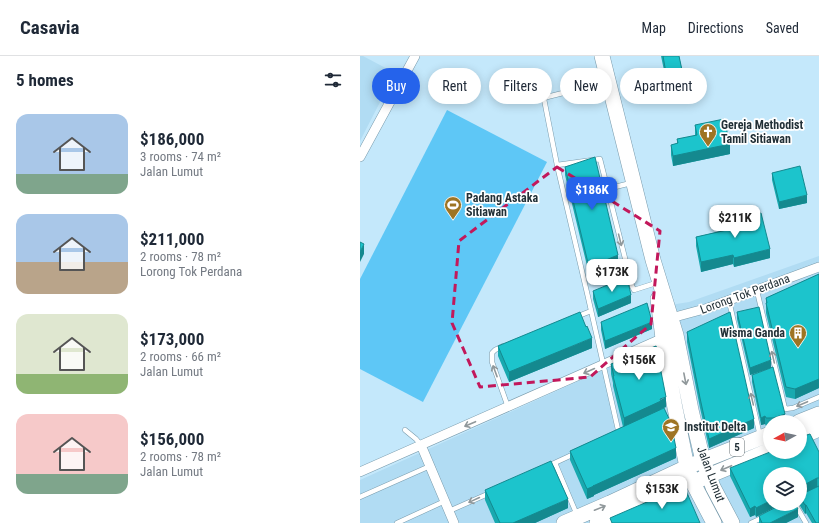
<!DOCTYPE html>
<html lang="en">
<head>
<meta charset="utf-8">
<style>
	body { margin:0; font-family:"Roboto Condensed",sans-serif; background:#f2f2f3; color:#1f2937; height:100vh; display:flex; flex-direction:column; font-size:15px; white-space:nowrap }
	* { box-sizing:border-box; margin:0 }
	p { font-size:13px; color:#747a83 }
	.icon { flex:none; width:22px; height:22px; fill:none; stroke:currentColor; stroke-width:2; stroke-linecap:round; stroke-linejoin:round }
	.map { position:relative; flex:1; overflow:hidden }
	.details { display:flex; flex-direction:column; background:#fff; width:360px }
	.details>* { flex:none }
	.top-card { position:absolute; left:12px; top:12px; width:380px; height:36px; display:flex; gap:8px }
	.needle { width:26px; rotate:262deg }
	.tools { position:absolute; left:403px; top:359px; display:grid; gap:8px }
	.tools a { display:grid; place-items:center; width:44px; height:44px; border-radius:50%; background:#fff; box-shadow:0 2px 10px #0003; font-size:20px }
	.price { position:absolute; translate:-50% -34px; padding:0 9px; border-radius:8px; background:#fff; color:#222; font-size:13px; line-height:26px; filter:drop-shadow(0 1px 2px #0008) }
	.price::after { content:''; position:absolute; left:50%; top:24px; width:12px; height:9px; margin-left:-6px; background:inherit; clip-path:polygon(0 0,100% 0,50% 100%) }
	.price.active { background:#2563eb; color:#fff }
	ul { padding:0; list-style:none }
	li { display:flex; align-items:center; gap:12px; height:100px; padding:0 16px }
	li span { display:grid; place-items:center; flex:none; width:112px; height:80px; border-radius:12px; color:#555 }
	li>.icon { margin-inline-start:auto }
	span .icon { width:48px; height:48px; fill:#fffc; stroke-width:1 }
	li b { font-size:17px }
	h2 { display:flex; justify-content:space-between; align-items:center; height:48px; padding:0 16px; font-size:17px }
	.tag { padding:0 14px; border-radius:18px; background:#fff; box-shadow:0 2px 10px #0003; font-size:14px; line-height:36px }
	.tag.active { background:#2563eb; color:#fff }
	header { display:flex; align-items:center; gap:24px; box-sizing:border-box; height:56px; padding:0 20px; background:#fff; border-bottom:1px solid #e0e1e3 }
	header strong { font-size:19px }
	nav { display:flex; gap:22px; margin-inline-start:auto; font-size:14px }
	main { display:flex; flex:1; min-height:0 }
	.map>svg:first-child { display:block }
	.built { fill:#b1dcf3; fill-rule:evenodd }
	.green { fill:#5ec7f6 }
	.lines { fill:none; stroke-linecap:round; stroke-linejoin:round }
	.service-casing { stroke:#799bac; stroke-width:5.5 }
	.minor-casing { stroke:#799bac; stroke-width:10 }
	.primary-casing { stroke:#799bac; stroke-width:16 }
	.trunk-casing { stroke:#799bac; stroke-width:16 }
	.service { stroke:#fff; stroke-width:4.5 }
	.minor { stroke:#fff; stroke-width:9 }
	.primary { stroke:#fff; stroke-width:15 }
	.trunk { stroke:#fff; stroke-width:15 }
	.wall { fill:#18a9af }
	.shaded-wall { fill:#14898f }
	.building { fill:#1cc4cc; stroke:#14898f }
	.oneway { stroke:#90989b }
	.marked { fill:none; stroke:#c2185b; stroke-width:3; stroke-dasharray:8 5; stroke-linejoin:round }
	.labels { text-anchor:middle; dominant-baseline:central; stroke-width:3.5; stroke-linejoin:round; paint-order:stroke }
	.shield { fill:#fff; stroke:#646e73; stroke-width:1 }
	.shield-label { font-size:11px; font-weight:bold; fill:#223037 }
	.poi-label { font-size:12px; font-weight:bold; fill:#223037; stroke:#fff; text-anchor:start }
	.street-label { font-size:12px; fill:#223037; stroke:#fff }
</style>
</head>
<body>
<header>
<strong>Casavia</strong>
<nav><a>Map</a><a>Directions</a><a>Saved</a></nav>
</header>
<main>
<section class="details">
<h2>5 homes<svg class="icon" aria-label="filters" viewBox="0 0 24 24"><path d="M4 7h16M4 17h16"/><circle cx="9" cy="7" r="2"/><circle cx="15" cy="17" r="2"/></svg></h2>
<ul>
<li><span style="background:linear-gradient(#a9c7e8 75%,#7fa58c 0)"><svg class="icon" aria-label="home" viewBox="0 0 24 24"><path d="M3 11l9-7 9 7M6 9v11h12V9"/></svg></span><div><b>$186,000</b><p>3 rooms · 74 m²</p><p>Jalan Lumut</p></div></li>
<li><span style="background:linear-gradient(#a9c7e8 60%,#b9a48a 0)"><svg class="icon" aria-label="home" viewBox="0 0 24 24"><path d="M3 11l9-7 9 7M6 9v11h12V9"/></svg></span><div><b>$211,000</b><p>2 rooms · 78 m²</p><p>Lorong Tok Perdana</p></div></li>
<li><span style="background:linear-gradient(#dfe7d0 75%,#8fb573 0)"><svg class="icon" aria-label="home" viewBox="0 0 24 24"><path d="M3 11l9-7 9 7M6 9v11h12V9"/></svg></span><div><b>$173,000</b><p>2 rooms · 66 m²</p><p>Jalan Lumut</p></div></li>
<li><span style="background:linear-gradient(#f6c9c9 75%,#7fa58c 0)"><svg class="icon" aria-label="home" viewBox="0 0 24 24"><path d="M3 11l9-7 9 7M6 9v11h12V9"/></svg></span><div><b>$156,000</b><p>2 rooms · 78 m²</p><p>Jalan Lumut</p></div></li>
</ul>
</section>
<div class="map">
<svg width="459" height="467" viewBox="0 0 459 467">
	<rect width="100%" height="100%" fill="#c4e8fb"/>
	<path class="built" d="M0,0H3L35,17L0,85Z
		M459,200V467H0V424L298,289L291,252L329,246ZM410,366H440V396H410ZM410,418H440V448H410Z"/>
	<path class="green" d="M87,54L187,106L63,346L0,313V223Z"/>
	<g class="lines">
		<g class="service-casing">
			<path id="service" d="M247,26L187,41L184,43L197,109L228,241L259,378
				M197,109L240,103L272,230L274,234L296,227
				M247,133L271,127
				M397,235L425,353L433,352L459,341
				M369,245L400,380
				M216,261L231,255
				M143,290L135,294L132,297V306L148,351
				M45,374L56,383L61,389
				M195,407L217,459
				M188,410L214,398
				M0,441L70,410
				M435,448L446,467
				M89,455L130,437
				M37,467L85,445
				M391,467L404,461"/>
		</g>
		<g class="minor-casing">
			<path id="minor" d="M0,101L55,0
				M311,262L348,252L459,211
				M61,389L94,467
				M0,416C101,372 202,327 303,282"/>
		</g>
		<g class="primary-casing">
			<path id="primary" d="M349,420L353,431L372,467
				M333,427L354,467"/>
		</g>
		<g class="trunk-casing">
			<path id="trunk" d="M242,0L293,204L316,279L331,354L343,405L349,420
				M298,243L305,298L315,352L327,411L333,427
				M439,366L459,358
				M440,381L459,373
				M341,423L410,394
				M204,467L250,447L327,411L410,378
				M237,467L319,433"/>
		</g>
		<use href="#service" class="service"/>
		<use href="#minor" class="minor"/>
		<use href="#primary" class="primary"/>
		<use href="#trunk" class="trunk"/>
	</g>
	<path class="wall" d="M301,0H319L322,14V21L306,24Z
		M335,69L370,98L313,110L311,99V89L317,88V83L335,80Z
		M205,111L258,206L229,218L205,119Z
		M412,117L447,147L419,153L412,124Z
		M365,166L410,202L374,211L373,208L341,216L336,190V181L365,174Z
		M459,218V332L435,343L426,341L406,257V242Z
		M233,235L271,247L238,261L233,243Z
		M377,256L411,312L390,319L377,263Z
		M241,266L292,273L245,293L241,274Z
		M327,276L394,372L349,392L340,352L327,286Z
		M138,290L232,292L149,326L138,300Z
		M251,308L306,351L301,353V354L316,402L234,439V440L227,443L210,404V395L263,371L253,330V327L251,318Z
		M392,319L425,365L423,366H410V369L406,370L405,368L401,369L392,326Z
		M459,396V467H452L446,457L445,458L439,448H440V418L410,448H421L396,461L395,459L390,461L370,420V412Z
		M125,434L208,452L175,467H135L125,444Z
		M399,460L438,461L426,467H399Z"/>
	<path class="shaded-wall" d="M370,88V98L313,110V100Z
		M447,139V147L419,153V146Z
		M4,188V198L0,206V196Z
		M410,193V202L374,211V202Z
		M258,199V206L229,218V211Z
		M373,199V208L341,216V206Z
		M271,239V247L238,261V253Z
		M292,266V273L245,293V285Z
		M232,282V292L149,326V316Z
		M411,304V312L390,319V312Z
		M459,323V332L435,343V333Z
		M306,341V351L301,353V355L264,372V362Z
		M425,358V365L423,366H413V362Z
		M405,360V368L401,369V362Z
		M394,363V372L349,392V383Z
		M316,392V402L234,439V440L227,443V433L233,430Z
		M457,422V431L440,439V431Z
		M208,443V452L175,467H153Z
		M410,445V448H421L396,461V452Z
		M445,449H446V457L445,458Z
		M395,450V459L390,461V453Z
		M438,453V461L426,467H410Z"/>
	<path class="building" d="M303,0H319L322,14L306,17Z
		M364,63L370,88L313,100L311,89L318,87L317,83L337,79L335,69Z
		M235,101L258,199L229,211L205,111Z
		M440,110L447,139L419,146L412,117Z
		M401,157L410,193L374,202L373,199L341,206L336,181L367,174L365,166Z
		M0,186L4,188L0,196Z
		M459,218V323L435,333L426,331L406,247H407L406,242Z
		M267,221L271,239L238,253L233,235Z
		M287,247L292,266L245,285L241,266Z
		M399,251L411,304L390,312L377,256Z
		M220,256L226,271L227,270L232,282L149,316L138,290Z
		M370,256L394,363L349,383L340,342L327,276Z
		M296,290L306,341L300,343L301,345L264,362L253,320H254L251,308Z
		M413,311L425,358L413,362H406L405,360L401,362L392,319Z
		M304,352L311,367L316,392L233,430H234L227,433L210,395Z
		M450,378L459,396V422H457L440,431V418H410V445L396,452L395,450L390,453L370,412L410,396H440V381Z
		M191,405L208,443L153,467H140L125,434Z
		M324,430L340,467H252L250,462Z
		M459,430V467H456L446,449H445L440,441V438H442Z
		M422,448H435L438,453L410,467H402L399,460Z"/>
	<defs><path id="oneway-shaft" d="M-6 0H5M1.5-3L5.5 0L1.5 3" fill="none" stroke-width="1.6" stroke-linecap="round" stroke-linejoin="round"/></defs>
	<g class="oneway">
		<use href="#oneway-shaft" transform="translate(260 184) rotate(76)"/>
		<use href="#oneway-shaft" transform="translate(413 301) rotate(-103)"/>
		<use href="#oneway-shaft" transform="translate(135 315) rotate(-110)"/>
		<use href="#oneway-shaft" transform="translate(229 315) rotate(156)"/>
		<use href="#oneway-shaft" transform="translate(325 323) rotate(79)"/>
		<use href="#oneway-shaft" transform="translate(392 343) rotate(-103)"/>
		<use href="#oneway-shaft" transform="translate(442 348) rotate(157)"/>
		<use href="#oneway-shaft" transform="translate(110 368) rotate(157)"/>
		<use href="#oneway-shaft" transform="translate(366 412) rotate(157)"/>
		<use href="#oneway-shaft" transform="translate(114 444) rotate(155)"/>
		<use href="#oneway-shaft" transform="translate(240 452) rotate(-22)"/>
	</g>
	<path class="marked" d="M197,111L300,175L291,268L230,321L120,331L92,267L99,185Z"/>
	<defs>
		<g id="church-pin" transform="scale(0.9)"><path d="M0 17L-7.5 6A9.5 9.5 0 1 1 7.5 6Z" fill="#9e7423" stroke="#fff"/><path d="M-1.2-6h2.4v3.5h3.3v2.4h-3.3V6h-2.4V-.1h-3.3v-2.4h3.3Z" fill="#fff"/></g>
		<g id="stadium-pin" transform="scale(0.9)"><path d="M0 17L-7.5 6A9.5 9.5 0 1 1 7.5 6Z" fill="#9e7423" stroke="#fff"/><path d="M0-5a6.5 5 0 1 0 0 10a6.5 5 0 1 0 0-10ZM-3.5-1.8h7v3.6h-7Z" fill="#fff"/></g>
		<g id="building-pin" transform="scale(0.9)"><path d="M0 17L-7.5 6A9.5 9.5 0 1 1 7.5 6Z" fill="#9e7423" stroke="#fff"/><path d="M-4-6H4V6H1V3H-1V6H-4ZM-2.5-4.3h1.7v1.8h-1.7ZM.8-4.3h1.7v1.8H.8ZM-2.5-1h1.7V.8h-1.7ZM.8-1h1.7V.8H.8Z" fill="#fff"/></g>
		<g id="university-pin" transform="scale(0.9)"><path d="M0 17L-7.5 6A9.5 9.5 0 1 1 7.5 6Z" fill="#9e7423" stroke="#fff"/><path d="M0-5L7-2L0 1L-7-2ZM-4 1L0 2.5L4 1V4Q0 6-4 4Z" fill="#fff"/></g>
	</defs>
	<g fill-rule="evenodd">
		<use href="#church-pin" x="348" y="76"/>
		<use href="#stadium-pin" x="93" y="149"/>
		<use href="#building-pin" x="438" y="277"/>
		<use href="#university-pin" x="311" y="371"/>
	</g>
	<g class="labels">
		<rect class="shield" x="370" y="382" width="14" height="18" rx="3"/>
		<g class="shield-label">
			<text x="377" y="391">5</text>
		</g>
		<g class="poi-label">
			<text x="361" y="69">Gereja Methodist<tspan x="361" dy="14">Tamil Sitiawan</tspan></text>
			<text x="106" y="142">Padang Astaka<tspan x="106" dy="14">Sitiawan</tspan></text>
			<text x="425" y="277" text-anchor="end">Wisma Ganda</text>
			<text x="324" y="371">Institut Delta</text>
		</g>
		<g class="street-label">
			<text transform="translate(385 238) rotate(-20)">Lorong Tok Perdana</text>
			<text transform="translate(351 418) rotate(69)">Jalan Lumut</text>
		</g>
	</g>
</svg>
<div class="tools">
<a><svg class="needle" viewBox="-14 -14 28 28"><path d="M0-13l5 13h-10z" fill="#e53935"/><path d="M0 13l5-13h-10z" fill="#747a83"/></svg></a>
<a><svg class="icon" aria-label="layers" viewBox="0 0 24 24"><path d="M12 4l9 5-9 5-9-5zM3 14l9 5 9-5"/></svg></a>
</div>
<b class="price active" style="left:232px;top:155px">$186K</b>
<b class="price" style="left:375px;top:183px">$211K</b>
<b class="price" style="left:252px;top:237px">$173K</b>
<b class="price" style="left:279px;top:325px">$156K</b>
<b class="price" style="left:302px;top:454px">$153K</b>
<div class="top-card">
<a class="tag active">Buy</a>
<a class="tag">Rent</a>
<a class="tag">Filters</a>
<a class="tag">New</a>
<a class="tag">Apartment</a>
</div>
</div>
</main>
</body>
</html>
